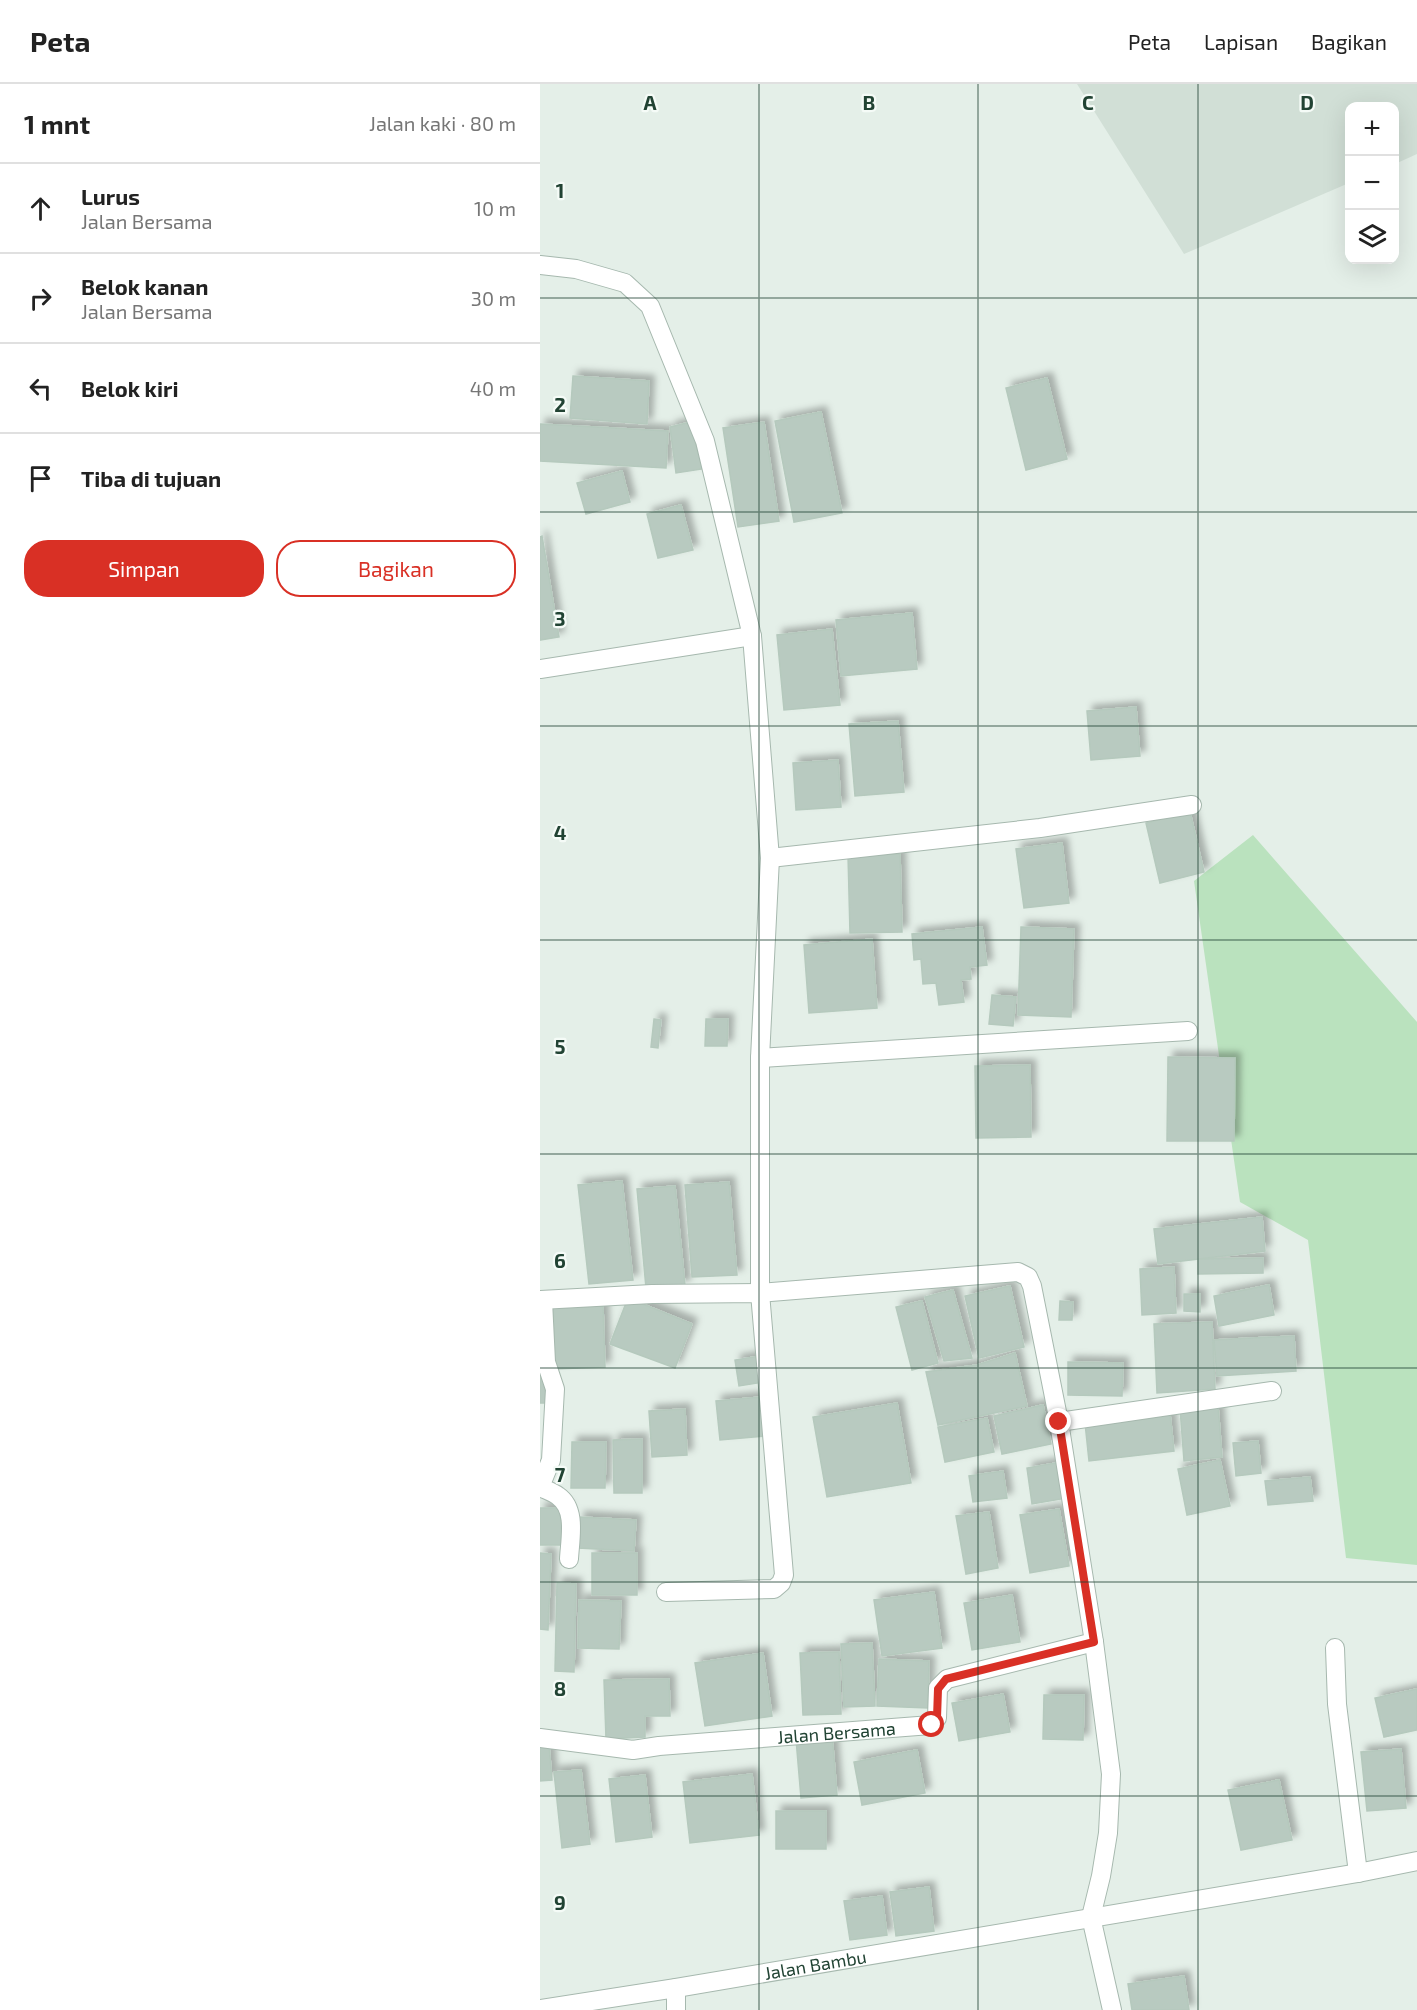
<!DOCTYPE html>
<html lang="id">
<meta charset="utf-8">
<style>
body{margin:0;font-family:"Exo 2",sans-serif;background:#f6f6f6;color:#222}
.controls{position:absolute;right:18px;top:18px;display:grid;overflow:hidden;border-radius:12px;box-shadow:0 6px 24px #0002}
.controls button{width:54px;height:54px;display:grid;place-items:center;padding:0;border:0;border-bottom:2px solid #e0e0e0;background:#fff;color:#222;font:30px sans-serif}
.stop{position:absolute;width:18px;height:18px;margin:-14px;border:4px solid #d93025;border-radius:50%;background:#fff}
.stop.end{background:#d93025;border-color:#fff;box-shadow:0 2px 6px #0008}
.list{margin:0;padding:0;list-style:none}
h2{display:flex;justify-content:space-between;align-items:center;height:78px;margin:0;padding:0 24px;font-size:26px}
h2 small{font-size:20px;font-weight:400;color:#767676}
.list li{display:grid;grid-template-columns:39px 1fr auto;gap:18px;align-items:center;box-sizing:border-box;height:90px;padding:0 24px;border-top:2px solid #e0e0e0}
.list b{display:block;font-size:22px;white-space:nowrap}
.list p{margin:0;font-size:20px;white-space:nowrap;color:#767676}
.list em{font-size:20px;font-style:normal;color:#767676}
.actions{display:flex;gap:12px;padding:18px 24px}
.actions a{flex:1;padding:14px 0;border:2px solid #d93025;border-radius:24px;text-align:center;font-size:21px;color:#d93025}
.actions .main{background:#d93025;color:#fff}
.icon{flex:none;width:33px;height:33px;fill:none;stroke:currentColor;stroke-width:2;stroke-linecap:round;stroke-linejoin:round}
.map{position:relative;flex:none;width:877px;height:1926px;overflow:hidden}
header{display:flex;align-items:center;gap:36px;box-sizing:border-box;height:84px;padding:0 30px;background:#fff;border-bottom:2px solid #e0e0e0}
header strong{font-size:28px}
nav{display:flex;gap:33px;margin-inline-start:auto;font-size:21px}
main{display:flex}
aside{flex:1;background:#fff}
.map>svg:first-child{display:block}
</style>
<header>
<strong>Peta</strong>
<nav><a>Peta</a><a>Lapisan</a><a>Bagikan</a></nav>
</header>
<main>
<aside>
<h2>1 mnt<small>Jalan kaki · 80 m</small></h2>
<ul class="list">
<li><svg class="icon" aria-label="ahead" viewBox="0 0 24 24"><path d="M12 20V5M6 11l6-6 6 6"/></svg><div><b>Lurus</b><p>Jalan Bersama</p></div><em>10 m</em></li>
<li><svg class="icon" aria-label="right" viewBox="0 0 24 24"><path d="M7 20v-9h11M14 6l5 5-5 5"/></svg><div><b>Belok kanan</b><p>Jalan Bersama</p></div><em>30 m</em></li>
<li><svg class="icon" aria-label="left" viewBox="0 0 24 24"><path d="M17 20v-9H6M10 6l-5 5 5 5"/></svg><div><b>Belok kiri</b></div><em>40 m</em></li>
<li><svg class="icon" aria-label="arrive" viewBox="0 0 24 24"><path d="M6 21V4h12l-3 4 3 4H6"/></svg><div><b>Tiba di tujuan</b></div></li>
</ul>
<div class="actions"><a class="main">Simpan</a><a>Bagikan</a></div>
</aside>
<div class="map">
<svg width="877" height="1926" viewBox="0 0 877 1926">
<defs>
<filter id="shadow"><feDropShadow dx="5.5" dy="-5.5" stdDeviation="3" flood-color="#0004"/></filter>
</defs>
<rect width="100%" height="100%" fill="#e4efe8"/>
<!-- built -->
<path fill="#d1dfd6" d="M537,0h340v70l-22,10 -1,-58h-44l-1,77 -165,71z"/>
<!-- green -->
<path fill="#bae2be" d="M713,751l164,187v543l-71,-7 -38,-318 -68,-38 -46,-321z"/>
<!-- building -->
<path fill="#b8cac0" stroke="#b5c9bd" stroke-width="1.5" filter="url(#shadow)" d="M33,292l76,5 -2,43 -77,-6z
M507,294l20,81 -41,11 -20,-82z
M281,328l21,101 -48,9 -19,-101z
M151,338l11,47 -26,4 -6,-46z
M224,338l15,99 -41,6 -15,-99z
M0,340l128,7 -2,37 -126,-7z
M82,387l8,31 -44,12 -9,-31z
M141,421l12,45 -35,8 -11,-44z
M2,452l17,101 -19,3v-103z
M372,529l5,56 -76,7 -5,-56z
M292,545l8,76 -56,5 -7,-75z
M596,623l4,49 -49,4 -4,-49z
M358,637l6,71 -49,4 -6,-72z
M298,676l3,47 -45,3 -3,-47z
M650,728l14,60 -44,11 -14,-60z
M522,759l7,60 -45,5 -8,-59z
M360,770l2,78 -52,1 -2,-78z
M442,843l5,38 -17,2 1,12 -10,1 3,22 -25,3 -3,-22 -13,1 -2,-25 -7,1 -2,-26z
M481,843l53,2 -3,88 -53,-2z
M332,855l5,69 -68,5 -5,-68z
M452,911l24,2 -3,29 -24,-2z
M114,935l7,1 -3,28 -7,-1z
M166,935h22l-1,27h-22z
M628,973l67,1 -1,83h-67z
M490,981l1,72 -55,1 -1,-72z
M82,1097l11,99 -44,4 -11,-99z
M189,1098l8,93 -45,2 -7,-92z
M135,1102l10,99 -39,3 -9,-99z
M722,1133l3,34 -107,13 -4,-35z
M723,1174v15l-65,1v-15z
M634,1183l2,46 -34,2 -2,-46z
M729,1201l5,30 -55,11 -5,-30z
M470,1202l14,61 -45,11 -14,-62z
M413,1206l19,68 -28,3 -19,-64z
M644,1210h16v18l-16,-1z
M88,1214l64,26 -17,44 -65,-24z
M382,1217l16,62 -26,7 -16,-63z
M520,1217l13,1 -1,18h-13z
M63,1222l2,61 -50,2 -2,-62z
M672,1238l3,67 -58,4 -3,-69z
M754,1252l2,35 -79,5 -3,-36z
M475,1269l12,53 -89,19 -12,-53 51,-7z
M220,1272l4,26 -25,4 -4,-26z
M528,1278l55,1 -1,33 -54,-1z
M0,1283h3l4,36h-7z
M221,1313l4,39 -45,4 -4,-39z
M357,1319l14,80 -84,14 -14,-80z
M503,1321l8,39 -49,10 -8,-38z
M678,1322l4,51 -38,4 -4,-53z
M145,1325l2,46 -35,2 -3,-46z
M630,1330l4,37 -85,10 -4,-38z
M447,1334l7,34 -49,10 -7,-35z
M102,1355v54h-28l-1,-53z
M718,1357l3,32 -25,3 -3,-33z
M32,1358h34l-1,46h-34z
M680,1376l10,46 -43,9 -9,-46z
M521,1378l6,36 -35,6 -5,-36z
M463,1387l4,27 -34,4 -4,-26z
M770,1393l3,24 -45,4 -3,-24z
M0,1424h26l-1,37h-25z
M519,1425l10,57 -39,7 -10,-58z
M449,1428l9,56 -32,6 -10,-58z
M39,1433l57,3 -2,31 -56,-3z
M0,1469l11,1 -3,76 -8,-1z
M52,1469h45v42h-45z
M17,1499l19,1 -2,88 -19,-1z
M394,1508l8,56 -60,8 -8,-56z
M472,1511l8,47 -48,8 -8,-47z
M39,1516l42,1 -2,48 -41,-1z
M332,1559l3,63 -31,1 -3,-63z
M299,1568l2,62 -38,1 -3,-62z
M223,1569l9,63 -67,10 -10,-63z
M339,1575l50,2 -1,47 -51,-2z
M129,1595l1,37h-25v21l-39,2 -2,-59z
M877,1605v41l-33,7 -9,-39z
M463,1610l7,38 -51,9 -7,-38z
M504,1611h40l-1,45 -40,-1z
M292,1651l5,60 -36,3 -5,-59z
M9,1662l3,34 -12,1v-34z
M861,1665l5,59 -39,3 -6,-59z
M377,1666l8,43 -63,12 -8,-43z
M41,1686l9,74 -28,4 -8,-76z
M212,1690l7,61 -69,8 -7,-61z
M105,1691l7,62 -36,5 -7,-63z
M739,1696l13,60 -51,10 -13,-60z
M236,1727h50v38h-50z
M389,1803l5,44 -38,5 -6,-44z
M342,1812l5,39 -37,5 -6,-39z
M644,1892l5,34h-57l-4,-26z"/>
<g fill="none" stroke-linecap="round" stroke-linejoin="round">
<!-- minor casing -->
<g stroke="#a6b8ae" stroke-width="20">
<g id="minor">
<path d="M0,181l36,4 49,14 25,23 55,135 47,195 18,222 270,-30 152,-23"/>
<path d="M0,585l212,-33"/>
<path d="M230,774l-10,200v235l258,-21 10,5 4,9 27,136 35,220 17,132 -3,59 -7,43 -10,41 21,93"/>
<path d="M220,974l428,-27"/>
<path d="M0,1216l112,-6 108,-1 24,282 -3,8 -7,6 -108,3"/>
<path d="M3,1217l3,61 9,27 -4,71 -11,27c6,3 13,5 18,9 19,13 12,43 11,63"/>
<path d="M519,1338l213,-31"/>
<path d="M795,1564l2,56 21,169"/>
<path id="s1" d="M0,1654l93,12 26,-4 272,-21 6,-7 1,-30 9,-9 147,-37"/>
<path id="s2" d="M0,1925l136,-21 682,-115 59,-12"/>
<path d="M136,1926v-22"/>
</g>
</g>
<!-- minor -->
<use href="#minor" stroke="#fff" stroke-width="18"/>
</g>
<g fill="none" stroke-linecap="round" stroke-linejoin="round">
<!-- route -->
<path stroke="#d93025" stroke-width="8" d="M392,1641l5,-7 1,-29 8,-10 148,-37 -35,-220"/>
</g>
<!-- grid -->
<path fill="none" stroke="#214333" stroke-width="1.5" stroke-opacity="0.55" d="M219,0v1926M438,0v1926M658,0v1926M0,214h877M0,428h877M0,642h877M0,856h877M0,1070h877M0,1284h877M0,1498h877M0,1712h877"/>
<g text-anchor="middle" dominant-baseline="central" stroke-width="4.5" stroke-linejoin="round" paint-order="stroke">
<!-- street labels -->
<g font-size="18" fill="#214333" stroke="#f5fbf7">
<text stroke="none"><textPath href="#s1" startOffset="298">Jalan Bersama</textPath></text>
<text stroke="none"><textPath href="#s2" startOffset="279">Jalan Bambu</textPath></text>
</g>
</g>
<g font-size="20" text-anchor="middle" font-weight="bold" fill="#214333" stroke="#f5fbf7" stroke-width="4.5" stroke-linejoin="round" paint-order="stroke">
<text x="110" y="26">A</text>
<text x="329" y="26">B</text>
<text x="548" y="26">C</text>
<text x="767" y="26">D</text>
<text x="20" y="114">1</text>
<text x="20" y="328">2</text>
<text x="20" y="542">3</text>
<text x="20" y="756">4</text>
<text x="20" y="970">5</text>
<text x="20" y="1184">6</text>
<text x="20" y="1398">7</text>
<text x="20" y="1612">8</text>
<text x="20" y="1826">9</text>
</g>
</svg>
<div class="controls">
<button>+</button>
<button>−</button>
<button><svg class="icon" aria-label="layers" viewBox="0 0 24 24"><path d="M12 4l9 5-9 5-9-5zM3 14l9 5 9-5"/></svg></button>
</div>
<div class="stop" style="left:392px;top:1641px"></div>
<div class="stop end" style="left:519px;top:1338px"></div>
</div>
</main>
